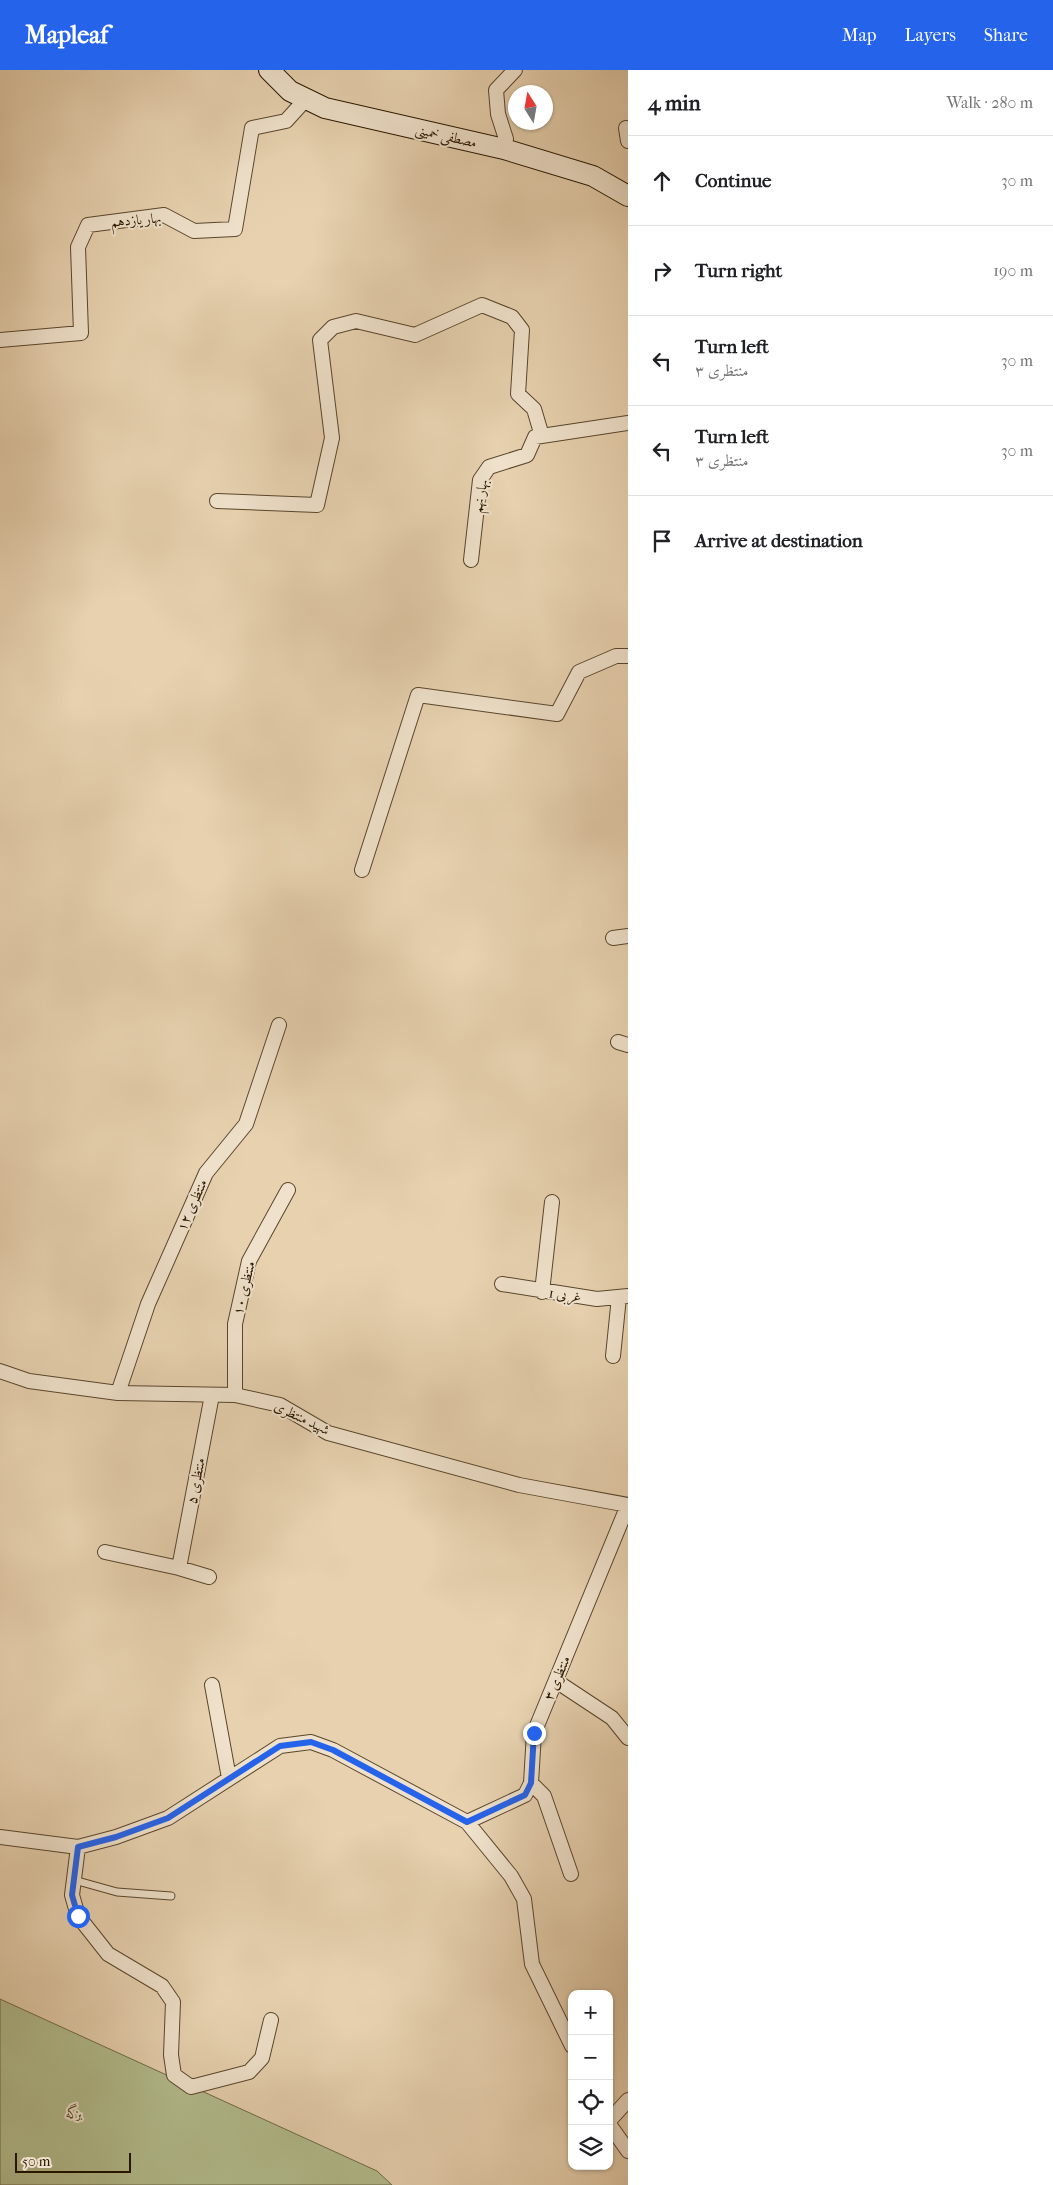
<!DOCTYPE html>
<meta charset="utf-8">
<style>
body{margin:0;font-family:"IM FELL French Canon",Amiri,serif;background:#f6f6f6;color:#202124}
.controls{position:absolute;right:15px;bottom:15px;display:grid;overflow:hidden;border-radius:10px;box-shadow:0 1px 4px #0004}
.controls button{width:45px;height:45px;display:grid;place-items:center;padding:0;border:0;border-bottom:1px solid #e0e0e0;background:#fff;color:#202124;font:25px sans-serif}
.compass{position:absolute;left:508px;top:15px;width:45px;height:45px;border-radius:50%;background:#fff;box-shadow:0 1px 4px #0004;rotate:349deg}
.scale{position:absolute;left:15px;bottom:12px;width:116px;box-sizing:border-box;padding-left:5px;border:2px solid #2a1701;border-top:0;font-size:14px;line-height:18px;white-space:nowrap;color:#2a1701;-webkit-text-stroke:4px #efe1cb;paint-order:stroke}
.stop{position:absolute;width:15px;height:15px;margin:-11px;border:4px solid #2563eb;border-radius:50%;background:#fff}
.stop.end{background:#2563eb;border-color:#fff;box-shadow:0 1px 5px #0008}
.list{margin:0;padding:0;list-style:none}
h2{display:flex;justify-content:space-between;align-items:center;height:65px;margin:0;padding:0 20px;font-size:21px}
h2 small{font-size:16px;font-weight:400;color:#757577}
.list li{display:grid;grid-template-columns:32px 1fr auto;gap:15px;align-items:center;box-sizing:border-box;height:90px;padding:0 20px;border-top:1px solid #e0e0e0}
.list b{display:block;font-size:19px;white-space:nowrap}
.list p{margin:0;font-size:16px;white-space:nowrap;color:#757577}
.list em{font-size:16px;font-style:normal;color:#757577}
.icon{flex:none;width:28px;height:28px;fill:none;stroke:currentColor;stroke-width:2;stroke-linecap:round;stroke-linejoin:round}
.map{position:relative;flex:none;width:628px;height:2115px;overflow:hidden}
header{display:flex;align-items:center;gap:30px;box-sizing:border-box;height:70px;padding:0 25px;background:#2563eb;color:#fff}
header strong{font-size:24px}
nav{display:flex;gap:28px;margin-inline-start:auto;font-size:18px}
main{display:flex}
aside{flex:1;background:#fff}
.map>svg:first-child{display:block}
</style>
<header>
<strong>Mapleaf</strong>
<nav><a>Map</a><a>Layers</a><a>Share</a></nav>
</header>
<main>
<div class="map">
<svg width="628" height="2115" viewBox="0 0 628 2115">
<rect width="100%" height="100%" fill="#e7d1af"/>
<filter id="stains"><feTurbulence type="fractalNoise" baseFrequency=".004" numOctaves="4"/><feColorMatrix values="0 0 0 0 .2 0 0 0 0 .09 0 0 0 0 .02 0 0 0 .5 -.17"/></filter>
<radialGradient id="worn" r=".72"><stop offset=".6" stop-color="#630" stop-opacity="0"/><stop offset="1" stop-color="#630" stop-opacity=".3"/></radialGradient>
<!-- green -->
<path fill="#b2bc8d" stroke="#6e6a47" d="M0,1929l377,172 15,14h-392z"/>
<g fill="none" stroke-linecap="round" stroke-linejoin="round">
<!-- lane casing -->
<g stroke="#59462c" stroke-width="9">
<path id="lane" d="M74,1810l43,12 54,4"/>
</g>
<!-- street casing -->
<g stroke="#59462c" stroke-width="16">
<path id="street" d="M626,58l2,13
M504,79l2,-10 -8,-25 -2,-24 19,-20
M0,270l81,-7 -3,-86 10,-22 76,-10 30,16 41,-2 17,-101 34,-7 20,-22
M217,431l100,4 15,-67 -12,-98 13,-13 23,-6 59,14 67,-30 30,12 10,13 -4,64 16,15 8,27
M471,490l9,-80 9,-13 38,-12 8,-18 93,-14
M362,800l56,-175 139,19 22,-42 37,-16h12
M613,868l15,-2
M618,972l10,3
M502,1214l95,15 31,-3
M542,1222l10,-90
M613,1286l6,-59
M0,1301l29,10 89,12 117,2 45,10 48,28 191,52 109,20
M118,1323l30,-89 58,-131 40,-49 33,-99
M235,1325v-71l14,-63 39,-71
M105,1482l74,16 30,9
M179,1498l33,-173
M556,1611l56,37 16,20
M212,1615l17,93
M531,1713l13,13 27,78
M467,1752l58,-27 6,-12 3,-50 94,-228
M0,1767l78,10 38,-10 52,-19 112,-72 31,-4 22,8 134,72 44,54 13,23 8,65 40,82
M78,1777l-6,48 6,21 30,38 54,32 11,16 -2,53 3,20 17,12 58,-15 13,-14 9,-38
M609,2051l19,-21
M609,2054l19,27"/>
</g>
<!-- secondary casing -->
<g stroke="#2a1701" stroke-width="22">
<path id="secondary" d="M269,0l21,21 35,17 179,41 89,27 35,20"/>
</g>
<!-- lane -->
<use href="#lane" stroke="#efe1cb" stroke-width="7"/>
<!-- street -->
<use href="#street" stroke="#efe1cb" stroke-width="14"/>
<!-- secondary -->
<use href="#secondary" stroke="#efe1cb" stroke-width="20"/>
</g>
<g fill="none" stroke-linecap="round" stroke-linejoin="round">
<!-- route -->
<path stroke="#2563eb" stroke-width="6" d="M78,1846l-6,-21 6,-48 38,-10 52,-19 112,-72 31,-4 22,8 134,72 58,-27 6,-12 3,-50"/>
</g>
<g text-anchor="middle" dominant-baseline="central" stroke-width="4" stroke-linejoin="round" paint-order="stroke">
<!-- street labels -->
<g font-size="14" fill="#2a1701" stroke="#efe1cb">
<text transform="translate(446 66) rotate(13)">مصطفی خمینی</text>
<text transform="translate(136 150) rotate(-5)">بهار یازدهم</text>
<text transform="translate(480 426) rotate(-79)">بهار نهم</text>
<text transform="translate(192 1135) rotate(-66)">منتظری ۱۲</text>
<text transform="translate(244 1218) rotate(-76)">منتظری ۱۰</text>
<text transform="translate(565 1225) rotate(8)">غربی 1</text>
<text transform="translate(302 1348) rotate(26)">شهید منتظری</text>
<text transform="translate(196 1411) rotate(-79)">منتظری ۵</text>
<text transform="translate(557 1608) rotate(-67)">منتظری ۳</text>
</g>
<!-- park labels -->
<g font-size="14" font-style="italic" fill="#53492b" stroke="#efe1cb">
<text x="74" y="2043">بزگه</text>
</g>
</g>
<rect width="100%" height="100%" filter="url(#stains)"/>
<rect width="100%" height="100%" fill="url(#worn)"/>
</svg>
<div class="controls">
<button>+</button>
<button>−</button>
<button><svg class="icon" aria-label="locate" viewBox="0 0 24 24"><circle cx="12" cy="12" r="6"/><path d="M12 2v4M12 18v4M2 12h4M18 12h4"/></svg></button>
<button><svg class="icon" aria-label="layers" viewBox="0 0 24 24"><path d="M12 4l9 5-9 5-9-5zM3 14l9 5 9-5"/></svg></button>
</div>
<svg class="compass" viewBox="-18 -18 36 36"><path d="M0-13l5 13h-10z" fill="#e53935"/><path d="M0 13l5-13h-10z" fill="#757577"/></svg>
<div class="scale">50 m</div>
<div class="stop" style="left:78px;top:1846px"></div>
<div class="stop end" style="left:534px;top:1663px"></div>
</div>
<aside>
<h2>4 min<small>Walk · 280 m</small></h2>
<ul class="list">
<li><svg class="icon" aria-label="ahead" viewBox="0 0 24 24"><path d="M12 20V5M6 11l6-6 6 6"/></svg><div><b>Continue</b></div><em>30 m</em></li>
<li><svg class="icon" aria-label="right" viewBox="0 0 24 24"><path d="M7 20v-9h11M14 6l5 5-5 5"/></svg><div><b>Turn right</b></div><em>190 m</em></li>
<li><svg class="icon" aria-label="left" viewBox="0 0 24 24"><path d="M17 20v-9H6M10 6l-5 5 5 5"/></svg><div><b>Turn left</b><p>منتظری ۳</p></div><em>30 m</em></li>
<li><svg class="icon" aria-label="left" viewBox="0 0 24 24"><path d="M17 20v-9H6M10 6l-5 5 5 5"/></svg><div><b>Turn left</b><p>منتظری ۳</p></div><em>30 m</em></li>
<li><svg class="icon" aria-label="arrive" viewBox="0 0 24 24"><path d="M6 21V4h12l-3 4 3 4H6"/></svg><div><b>Arrive at destination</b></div></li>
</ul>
</aside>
</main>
